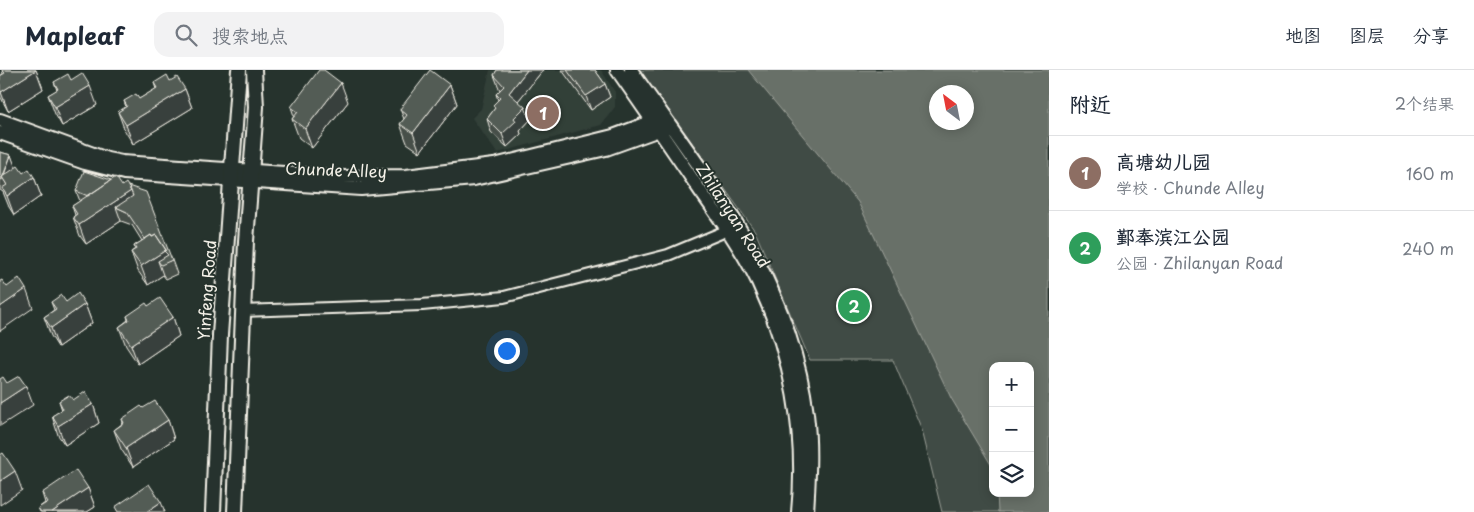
<!DOCTYPE html>
<html lang="zh">
<meta charset="utf-8">
<style>
body{margin:0;font-family:"Playpen Sans","LXGW WenKai TC",sans-serif;background:#f2f2f3;color:#1f2937}
.controls{position:absolute;right:15px;bottom:15px;display:grid;overflow:hidden;border-radius:10px;box-shadow:0 2px 12px #0003}
.controls button{width:45px;height:45px;display:grid;place-items:center;padding:0;border:0;border-bottom:1px solid #e0e1e3;background:#fff;color:#1f2937;font:25px sans-serif}
.compass{position:absolute;left:929px;top:15px;width:45px;height:45px;border-radius:50%;background:#fff;box-shadow:0 2px 12px #0003;rotate:328deg}
.you{position:absolute;left:506px;top:280px;width:18px;height:18px;margin:-12px;border:4px solid #fff;border-radius:50%;background:#1a73e8;box-shadow:0 0 0 8px #1a73e833}
.badge{display:grid;place-items:center;width:32px;height:32px;border-radius:50%;background:#0b8043;color:#fff;font-size:16px;font-weight:700}
.pin{position:absolute;translate:-50% -50%;border:2px solid #fff;box-shadow:0 1px 5px #0006}
.list{margin:0;padding:0;list-style:none}
h2{display:flex;justify-content:space-between;align-items:center;height:65px;margin:0;padding:0 20px;font-size:21px}
h2 small{font-size:16px;font-weight:400;color:#747a83}
.list li{display:grid;grid-template-columns:32px 1fr auto;gap:15px;align-items:center;box-sizing:border-box;height:75px;padding:0 20px;border-top:1px solid #e0e1e3}
.list b{display:block;font-size:19px;white-space:nowrap}
.list p{margin:0;font-size:16px;white-space:nowrap;color:#747a83}
.list em{font-size:16px;font-style:normal;color:#747a83}
.icon{flex:none;width:28px;height:28px;fill:none;stroke:currentColor;stroke-width:2;stroke-linecap:round;stroke-linejoin:round}
.map{position:relative;flex:none;width:1049px;height:442px;overflow:hidden}
header{display:flex;align-items:center;gap:30px;box-sizing:border-box;height:70px;padding:0 25px;background:#fff;border-bottom:1px solid #e0e1e3}
header strong{font-size:24px}
nav{display:flex;gap:28px;margin-inline-start:auto;font-size:18px}
.search{width:350px;height:45px;background:#f2f2f3;display:flex;align-items:center;gap:12px;box-sizing:border-box;padding:0 18px;border-radius:15px;color:#747a83;font-size:19px}
main{display:flex}
aside{flex:1;background:#fff}
.map>svg:first-child{display:block}
</style>
<header>
<strong>Mapleaf</strong>
<div class="search"><svg class="icon" aria-label="search" viewBox="0 0 24 24"><circle cx="10" cy="10" r="6"/><path d="M15 15l6 6"/></svg>搜索地点</div>
<nav><a>地图</a><a>图层</a><a>分享</a></nav>
</header>
<main>
<div class="map">
<svg width="1049" height="442" viewBox="0 0 1049 442">
<rect width="100%" height="100%" fill="#26332d"/>
<filter id="ink" filterUnits="userSpaceOnUse"><feTurbulence type="fractalNoise" baseFrequency=".02" numOctaves="2"/><feDisplacementMap in="SourceGraphic" scale="10" xChannelSelector="R" yChannelSelector="G"/><feConvolveMatrix kernelMatrix="1 2 1 2 8 2 1 2 1" color-interpolation-filters="sRGB"/></filter>
<g filter="url(#ink)">
<!-- built -->
<path fill="#333f39" d="M490,0h111l14,22v15l-14,18 -104,28 -25,-35 9,-9z"/>
<!-- green -->
<path fill="#414b45" stroke="#9a9e96" d="M640,0h111l77,90 67,92 98,208v33h7l3,19h-61l-20,-82 -29,-70h-83l-55,-129z"/>
<!-- water -->
<path fill="#676f68" stroke="#9fa39b" fill-rule="evenodd" d="M748,0h301v442h-51l-1,-19h33v-127h-37v102l-42,-70 -93,-196zM936,22h30v30h-30z"/>
<g fill="none" stroke-linecap="round" stroke-linejoin="round">
<!-- minor casing -->
<g stroke="#f4f1e8" stroke-width="14">
<path id="minor" d="M243,241l179,-6 82,-8 164,-42 65,-27"/>
</g>
<!-- tertiary casing -->
<g stroke="#f4f1e8" stroke-width="16">
<path id="tertiary" d="M617,0c28,40 55,79 82,119 21,30 43,60 59,93 33,71 48,152 40,230
M631,0c76,109 159,206 176,344 4,32 2,65 0,98
M0,50l107,39 15,3 221,15 63,-1 88,-11 38,-9 81,-20 51,-19
M0,63l85,30 39,10 237,16 113,-10 132,-30 64,-23"/>
</g>
<!-- secondary casing -->
<g stroke="#f4f1e8" stroke-width="18">
<path id="secondary" d="M213,442l7,-177 19,-265
M235,442l11,-271 10,-134 -2,-37"/>
</g>
<!-- minor -->
<use href="#minor" stroke="#26332d" stroke-width="10"/>
<!-- tertiary -->
<use href="#tertiary" stroke="#26332d" stroke-width="12"/>
<!-- secondary -->
<use href="#secondary" stroke="#26332d" stroke-width="14"/>
</g>
<!-- wall -->
<path fill="#474f49" stroke="#f4f1e8" d="M2,0h34l7,19 -35,22 -8,-15v-20l3,-2z
M497,0h46l-25,31 12,19 -10,11 1,3 -14,13 -16,-15 -4,-13 8,-11 3,-8 -2,-6 4,-4 -1,-2 -5,-13z
M562,0h33l10,14 5,13 -19,13z
M71,10l26,25 -35,21 -7,-12 -7,-19 9,-5 -3,-8z
M170,11l15,8 7,19 -59,36 -8,-13 -7,-19 8,-5 -2,-6 15,-2 17,-10 -2,-6z
M450,15l7,19 -37,48 -13,-9 -7,-19 4,-5 -4,-10z
M348,32l-36,46 -13,-10 -7,-19 2,-3 -3,-9z
M0,82l11,3 4,13 8,5 11,4 7,19 -27,19 -5,-8 -6,-15 -3,-2z
M111,110l61,80 5,14 -11,5 -3,-4 -15,10 -10,-14 -7,-19 4,-3 -1,-3 8,-5 -10,-16 -11,-4 -35,23 -6,-8 -7,-19 2,-2 -3,-9 8,-5 -4,-10z
M51,232h15l19,2 7,19 -34,24 -7,-11 -7,-19 10,-7z
M148,236l25,11 6,19 -41,28 -12,-18 -7,-19 9,-7 -1,-4z
M73,330l20,4 6,19 -34,22 -7,-10 -6,-19 10,-6 -3,-9z
M143,338l25,12 6,19 -41,28 -12,-18 -7,-19 9,-7 -1,-4z
M88,418l7,19 -8,5h-47l-2,-4 7,-5 -3,-10z"/>
<!-- shaded-wall -->
<path fill="#39403c" stroke="#f4f1e8" d="M36,0l7,19 -35,22 -7,-19z
M527,0h16l-29,36 -5,-13z
M341,13l7,19 -36,46 -7,-19z
M605,14l5,13 -19,13 -5,-14z
M450,15l7,19 -37,48 -7,-19z
M90,16l7,19 -35,21 -7,-19z
M185,19l7,19 -59,36 -7,-19z
M525,37l5,13 -10,11 1,3 -14,13 -5,-13 12,-16z
M11,85l5,14 -9,16 -4,-7z
M34,107l7,19 -27,19 -7,-19z
M131,121l7,19 -11,2 -11,-5 5,14 -35,23 -7,-19z
M166,180l4,11h-12l5,14 -15,10 -7,-19z
M26,219l7,19 -33,23v-24z
M85,234l7,19 -34,24 -7,-19z
M173,247l6,19 -41,28 -7,-19z
M26,316l7,19 -33,21v-23z
M93,334l6,19 -34,22 -7,-19z
M168,350l6,19 -41,28 -7,-19z
M15,401l7,19 -22,15v-24z
M88,418l7,19 -8,5h-35z
M161,432l4,10h-19z"/>
<!-- building -->
<path fill="#525c55" stroke="#f4f1e8" d="M2,0h34l-35,22 -1,-2v-14l5,-3z
M319,0h5l17,13 -36,46 -13,-10 6,-7 -7,-5z
M430,0l20,15 -37,48 -13,-9 7,-9 -7,-6z
M497,0h30l-18,23 16,14 -11,11 2,3 -14,13 -15,-15 8,-11 -2,-3 7,-7 -4,-4 8,-8 -10,-11z
M567,0h28l10,14 -19,12z
M82,3l8,13 -35,21 -7,-12 10,-6 -4,-7 14,-8 3,6z
M167,5l3,6 7,-4 8,12 -59,36 -8,-13 9,-6 -3,-5 12,-7 3,5 18,-11 -3,-5z
M0,82l11,3 -8,21 -1,1v3l-2,-1z
M18,96l5,7 6,-4 5,8 -27,19 -5,-8 5,-3 -5,-8z
M84,101l27,9 -23,16 -12,-5z
M116,107l6,9 4,-3 5,8 -52,34 -6,-8 4,-3 -5,-8z
M128,116l18,6 26,68 -11,5 -3,-4 10,-6 -4,-4 2,-1 -10,-15 -4,2 -1,-2 -6,4 -18,-27 -11,-5 17,-11 -2,-5z
M151,165l1,2 4,-2 10,15 -25,16 -10,-14 5,-3 -2,-3z
M19,208l7,11 -26,18v-26l2,-1 5,7z
M78,223l7,11 -34,24 -7,-11 12,-8 -5,-7 10,-7 5,7z
M160,228l13,19 -42,28 -12,-18 10,-7 -2,-4 19,-13 2,3z
M19,306l7,10 -26,17v-24l3,-2 4,6z
M85,322l8,12 -35,22 -6,-10 11,-7 -4,-8 10,-6 4,5z
M155,331l13,19 -42,28 -12,-18 10,-7 -2,-4 19,-13 2,2z
M3,383l12,18 -15,10v-26z
M76,400l12,18 -36,24h-11l-3,-4 10,-6 -6,-9z
M149,414l12,18 -15,10h-28l-3,-5z"/>
</g>
<g text-anchor="middle" dominant-baseline="central" stroke-width="4" stroke-linejoin="round" paint-order="stroke">
<!-- street labels -->
<g font-size="16" fill="#f4f1e8" stroke="#26332d">
<text transform="translate(336 99) rotate(2)">Chunde Alley</text>
<text transform="translate(734 145) rotate(57)">Zhilanyan Road</text>
<text transform="translate(206 220) rotate(-86)">Yinfeng Road</text>
</g>
</g>
</svg>
<div class="controls">
<button>+</button>
<button>−</button>
<button><svg class="icon" aria-label="layers" viewBox="0 0 24 24"><path d="M12 4l9 5-9 5-9-5zM3 14l9 5 9-5"/></svg></button>
</div>
<svg class="compass" viewBox="-18 -18 36 36"><path d="M0-13l5 13h-10z" fill="#e53935"/><path d="M0 13l5-13h-10z" fill="#747a83"/></svg>
<div class="you"></div>
<div class="pin badge" style="left:543px;top:43px;background:#8d6e63">1</div>
<div class="pin badge" style="left:854px;top:236px;background:#2e9e5b">2</div>
</div>
<aside>
<h2>附近<small>2个结果</small></h2>
<ul class="list">
<li><span class="badge" style="background:#8d6e63">1</span><div><b>高塘幼儿园</b><p>学校 · Chunde Alley</p></div><em>160 m</em></li>
<li><span class="badge" style="background:#2e9e5b">2</span><div><b>鄞奉滨江公园</b><p>公园 · Zhilanyan Road</p></div><em>240 m</em></li>
</ul>
</aside>
</main>
